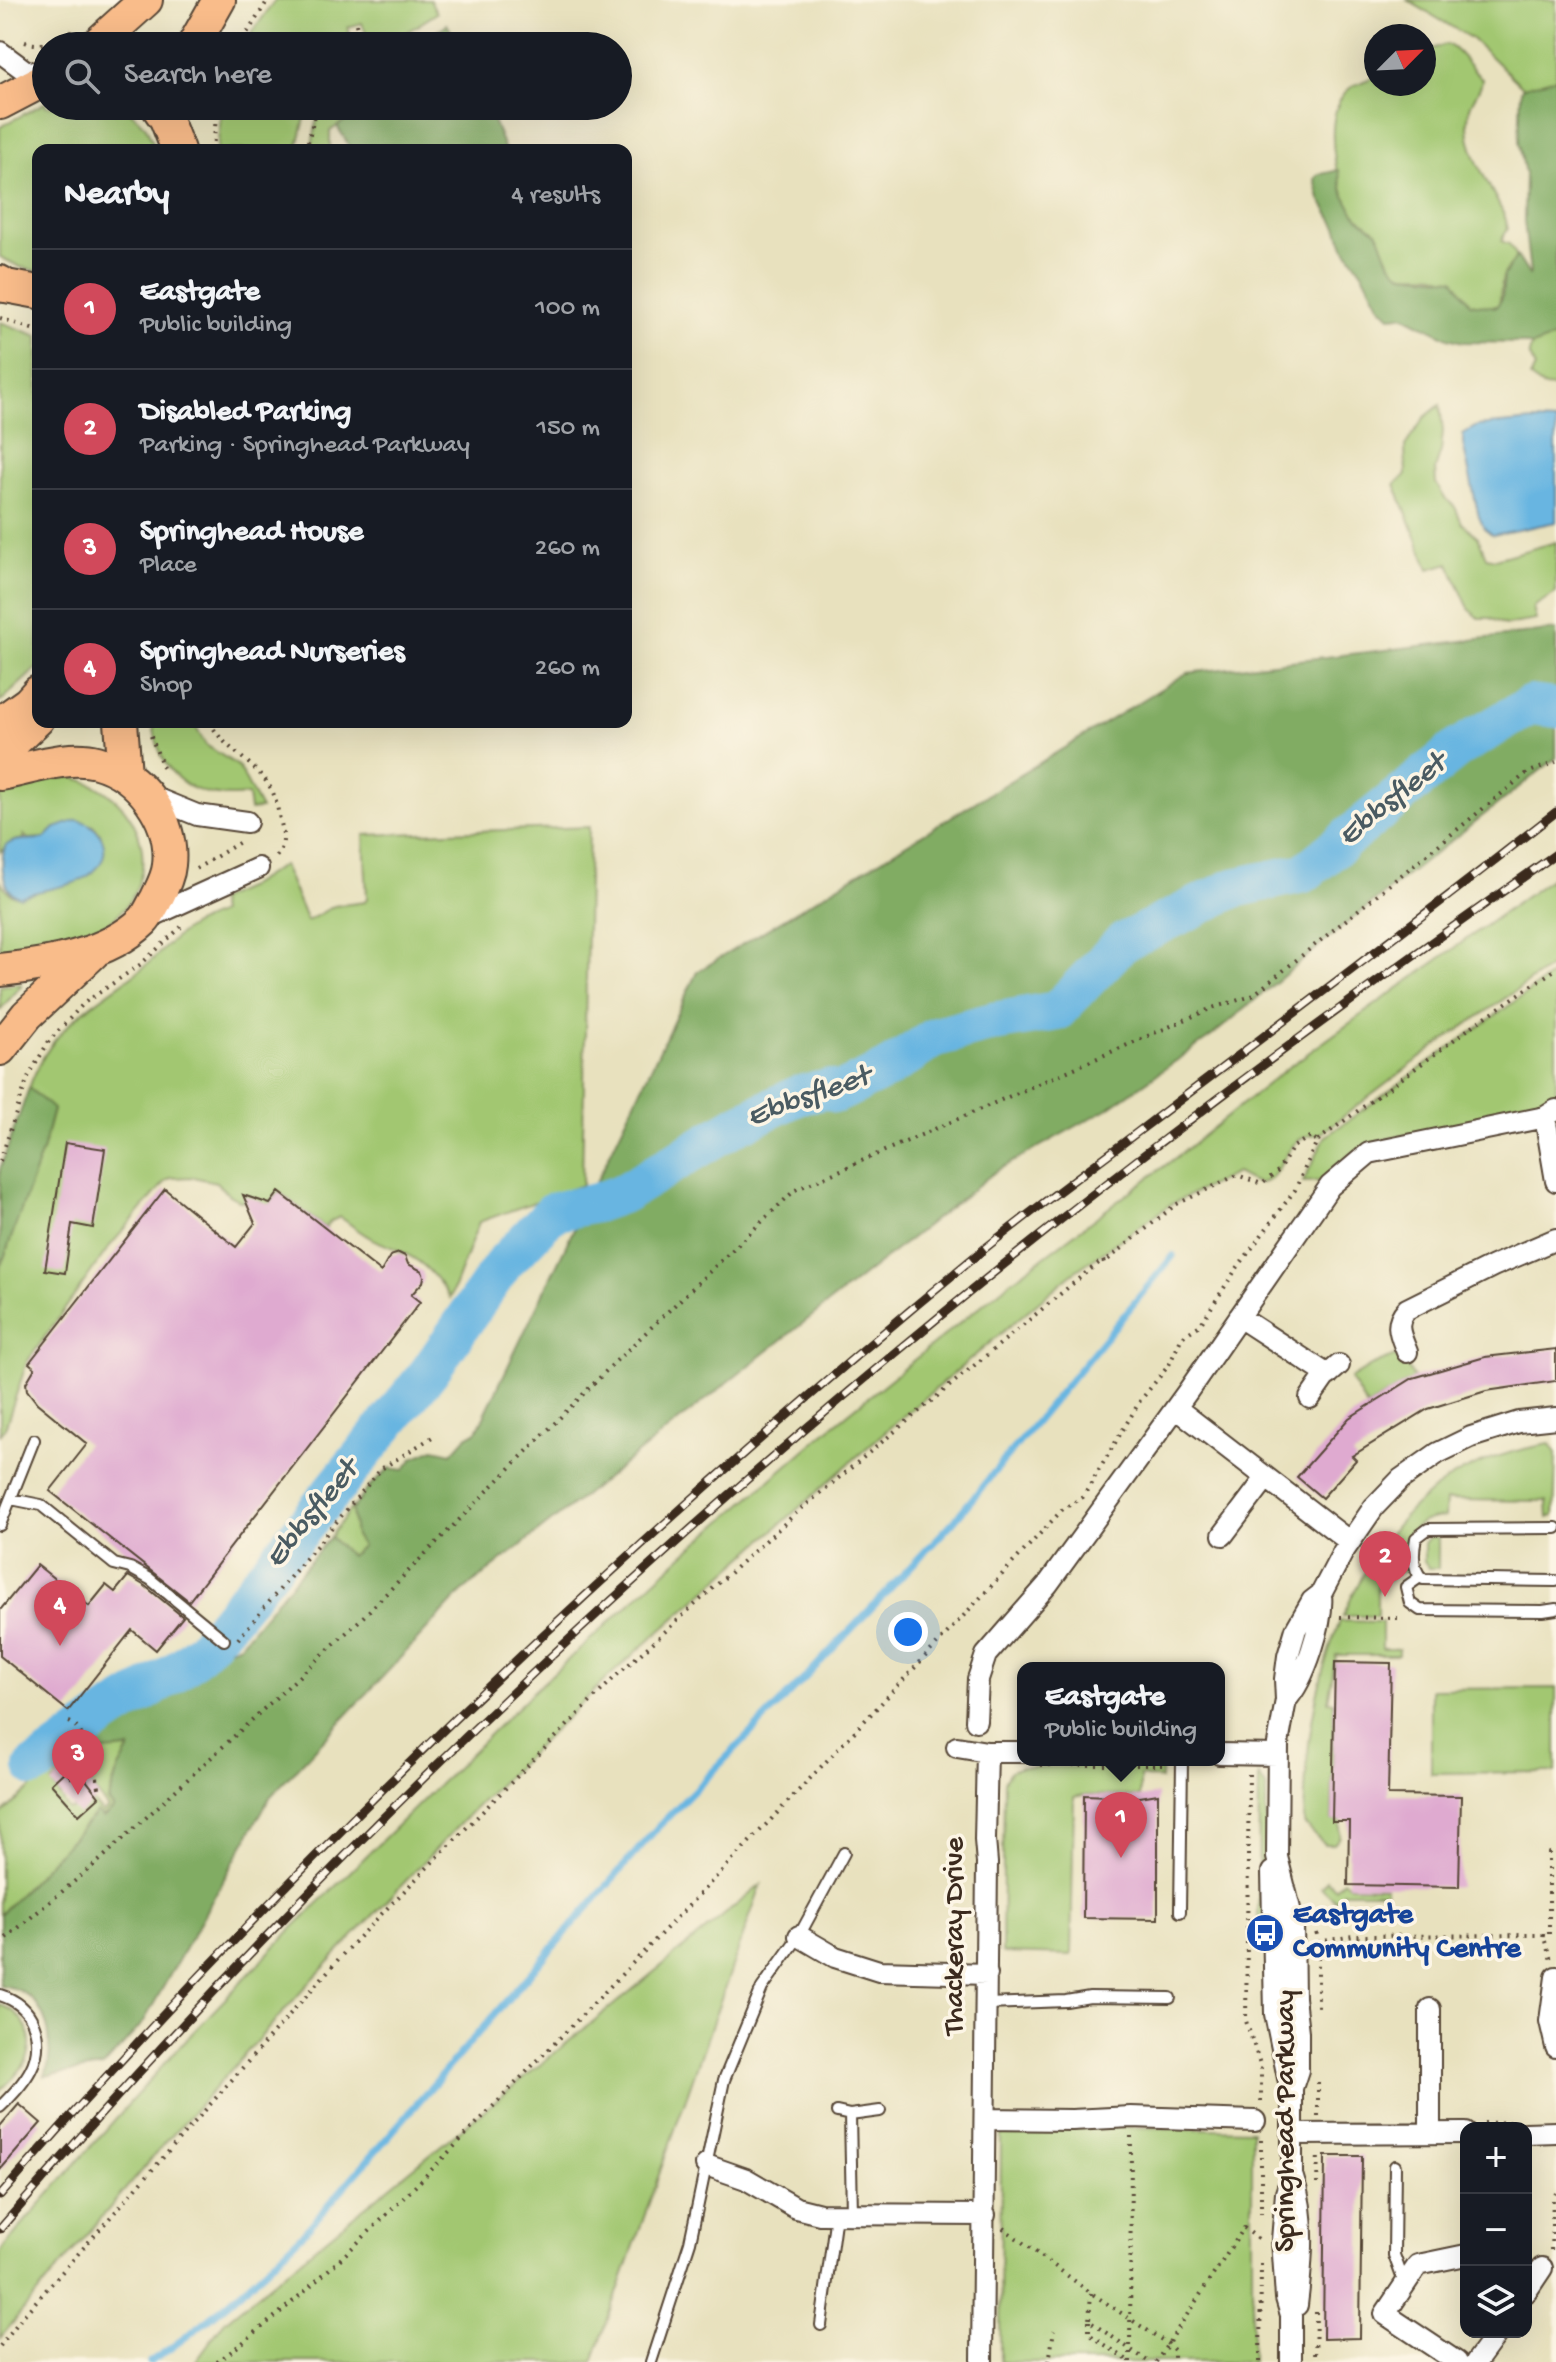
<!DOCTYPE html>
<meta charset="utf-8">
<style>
body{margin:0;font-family:"Gochi Hand",sans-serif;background:#242831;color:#f1f3f6}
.controls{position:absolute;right:24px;bottom:24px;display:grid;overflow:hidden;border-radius:16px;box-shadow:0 8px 32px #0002}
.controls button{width:72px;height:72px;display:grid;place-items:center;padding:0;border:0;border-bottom:2px solid #363941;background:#171b24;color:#f1f3f6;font:40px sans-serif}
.compass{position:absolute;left:1364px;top:24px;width:72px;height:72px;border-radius:50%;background:#171b24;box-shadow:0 8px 32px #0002;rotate:66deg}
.you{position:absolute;left:908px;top:1632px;width:28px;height:28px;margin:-20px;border:6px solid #fff;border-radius:50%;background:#1a73e8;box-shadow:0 0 0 12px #1a73e833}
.badge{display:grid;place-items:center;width:52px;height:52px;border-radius:50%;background:#d1495b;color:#fff;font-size:26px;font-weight:700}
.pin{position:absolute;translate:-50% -66px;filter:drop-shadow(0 2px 4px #0008)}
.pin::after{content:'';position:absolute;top:42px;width:28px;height:24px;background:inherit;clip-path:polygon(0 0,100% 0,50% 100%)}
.popup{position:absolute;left:1017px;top:1662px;width:208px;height:104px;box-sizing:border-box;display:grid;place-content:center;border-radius:16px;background:#171b24;filter:drop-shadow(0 2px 6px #0005);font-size:26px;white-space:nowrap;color:#9ea1a6}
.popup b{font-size:30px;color:#f1f3f6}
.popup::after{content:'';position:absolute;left:50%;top:100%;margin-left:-16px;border:16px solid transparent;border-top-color:#171b24}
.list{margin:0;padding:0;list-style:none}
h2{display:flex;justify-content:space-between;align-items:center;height:104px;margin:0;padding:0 32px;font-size:34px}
h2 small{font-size:26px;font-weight:400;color:#9ea1a6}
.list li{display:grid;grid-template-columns:52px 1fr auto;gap:24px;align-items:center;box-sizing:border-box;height:120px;padding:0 32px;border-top:2px solid #363941}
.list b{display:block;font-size:30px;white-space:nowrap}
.list p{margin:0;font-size:26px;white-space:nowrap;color:#9ea1a6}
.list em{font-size:26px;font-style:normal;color:#9ea1a6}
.icon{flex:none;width:44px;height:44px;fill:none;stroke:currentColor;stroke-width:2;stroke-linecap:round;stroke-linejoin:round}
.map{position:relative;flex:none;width:1556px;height:2362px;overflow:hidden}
.search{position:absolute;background:#171b24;box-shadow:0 8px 32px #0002;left:32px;top:32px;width:600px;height:88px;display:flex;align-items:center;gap:20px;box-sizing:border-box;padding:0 28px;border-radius:44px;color:#9ea1a6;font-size:30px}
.panel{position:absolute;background:#171b24;box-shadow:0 8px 32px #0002;left:32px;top:144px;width:600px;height:584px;border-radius:16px}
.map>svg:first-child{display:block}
</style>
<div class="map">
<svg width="1556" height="2362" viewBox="0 0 1556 2362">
<rect width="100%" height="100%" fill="#fcf5e5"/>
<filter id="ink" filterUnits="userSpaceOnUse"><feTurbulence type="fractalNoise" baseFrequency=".0125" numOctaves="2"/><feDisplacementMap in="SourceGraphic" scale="16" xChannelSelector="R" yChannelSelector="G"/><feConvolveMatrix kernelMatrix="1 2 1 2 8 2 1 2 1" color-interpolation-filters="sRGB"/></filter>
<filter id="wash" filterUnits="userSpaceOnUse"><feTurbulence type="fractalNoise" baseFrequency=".006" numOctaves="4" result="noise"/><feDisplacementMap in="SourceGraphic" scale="32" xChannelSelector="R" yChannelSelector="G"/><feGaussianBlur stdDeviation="1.8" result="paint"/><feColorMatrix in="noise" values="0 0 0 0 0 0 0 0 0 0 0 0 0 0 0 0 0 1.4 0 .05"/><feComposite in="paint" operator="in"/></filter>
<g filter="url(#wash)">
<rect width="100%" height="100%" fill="#e8e1be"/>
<!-- green -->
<path fill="#a2c771" stroke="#6e7848" stroke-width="2" fill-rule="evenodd" d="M275,0h155l7,13 -33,21 1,12h-34l-9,-23 -14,4 5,19h-110z
M1407,0h149v78l-32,10 -52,-49z
M1446,44c12,4 24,24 36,35 0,13 -14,21 -14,40 -2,36 25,69 38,101l2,8 -7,13 8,3 8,12c-4,7 -11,12 -14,21 -7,29 6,34 -33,27 -7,-11 -22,-26 -34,-29 -14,-3 -34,4 -44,-8 -6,-7 -10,-27 -15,-36 -5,-3 -11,-5 -16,-9 -24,-23 -40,-101 -17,-128 7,-9 21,-13 32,-18v8h48v-32z
M46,102v4h79l21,21 10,23h-118v121l-18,-4 -20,-10v-130z
M222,106h86l-11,44h-80z
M320,106h47l-37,25v19h-19z
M0,322l38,14v331l-38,35z
M1556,337v51l-13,-1 -13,-9 5,-10 -6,-14 2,-7 14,-8z
M1440,405l3,26 -2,20 -6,18 1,14 8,14 11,10 7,16 16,14 8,20 9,2 61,-17v51l-23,14 3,13 -31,5 -15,-7h-11l-10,-9 -20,-46 -20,6 -34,-85 11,-9 -1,-29 19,-28z
M153,722h40l13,23 32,21 23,43 -11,1 -2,-15c-54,6 -89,-17 -95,-73z
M71,777c72,16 99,100 37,146 -23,16 -80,23 -108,30v-72c5,6 9,15 18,15 8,1 17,-5 24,-7 22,-5 64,-12 62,-42 -1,-10 -5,-16 -11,-22l-38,3 -10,10 -17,1 -4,-4v4l-10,2 -14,11v-61l52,-12z
M589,827l-7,358 -103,37 -29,76c-23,-36 -35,-41 -73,-57 -13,-5 -25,-16 -37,-24l-9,4 -6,7 -46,-36 -15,19v-7l-3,-3h-21l-11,-6 -13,-13 -23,-5 -22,1 -5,3 -57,66 -82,115 -22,66 -5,7v-166l42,-118 11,-41 -24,-22c22,-62 62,-82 111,-118 17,-13 30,-30 47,-41 10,-7 22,-11 33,-16l-2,-13 30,-13 35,-22 24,56 27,-15 31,-4 2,-4 -3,-63z
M1556,875v88l-120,83 -117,89c-36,-3 -35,46 -59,48 -6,1 -18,-7 -24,-10l-65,31 -101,71 -182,154 -281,249 -136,134 -161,170 -160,178 -150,178v-86l27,-33 152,-172 115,-120 242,-238 147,-134 147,-127 179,-145 178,-134 99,-80z
M1556,972v127l-14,8 -22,5 -143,29 -28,14 -26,26 -20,1 22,-45z
M21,984v2l-21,24v-24z
M1395,1356l9,5 10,17 -47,29 -17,-28 21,-13z
M1550,1444l6,9 -2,63 -6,2 -1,-17 -101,-1 -1,17c-38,2 -39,22 -40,55l-14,1 -1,7h-13v36h-34c43,-99 98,-155 207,-172z
M352,1507l3,29 7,10 -12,10 -20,-19z
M1429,1537h9v31h-9l-5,-7v-18z
M1340,1621l42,1v27h17v6h-63l-8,46 6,1 -2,118 8,1v16l-6,7h-10l-20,-20c1,-71 9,-138 36,-203z
M1556,1688v84l-125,1v-84z
M111,1748h19l-14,27 -8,25 7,8 -12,10 -6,-6 -97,103v-99l31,-28 2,-8 -8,-14 3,-2 12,18 50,-30 8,1zM65,1772l6,6 8,-6 29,36 -5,5 -10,-11 -25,8 -16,-27z
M1021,1767h140v12l-21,-3v21l-56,-2 -10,2 -3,158 -69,-2 2,-172 6,-10z
M1259,1776l7,11v134l3,8h-11z
M1327,1880l8,8 8,-8 7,6 36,1v5h-42l-8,9 -15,-14z
M761,1885l-168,477h-398l30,-41z
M0,2005c24,7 37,33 26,56 -6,12 -17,21 -26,30z
M1120,2127l132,3v232h-252l1,-234z"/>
<!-- forest -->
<path fill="#81ac63" stroke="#5e6b40" stroke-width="2" d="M447,24l13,22h-42z
M1556,78v259l-24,9 -11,-3 -58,-1 -15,-4 -45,-23 -13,1 -10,-10 -16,-31 -20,-29 -7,-19 -17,-28 -5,-20 2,-4 22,-5c1,26 15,49 38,61 8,15 9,35 26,43l51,5 16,24 26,4 6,-8 2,-24 13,-19 12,19 1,-2 -6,-52 1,-47 -6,-31 2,-53 2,-3z
M367,106h120l18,44h-153l-15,-24z
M1556,630v128l-209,165 -134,112 -106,74 -111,62 -534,421 -192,205 -127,226 -40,44 -58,9c13,-39 0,-85 -45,-91v-70l97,-103 6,6 11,-10 -6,-7 11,-33 11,-19 -40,3 -9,-28 3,2 82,-66 31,-31c16,12 23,25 43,15l90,-107 20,19 12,-10 -7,-10 -3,-26 17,-23 21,-19 14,2 9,-12 21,-9 18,4 14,-16 11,-6 220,-459 490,-299z
M29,1088l24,21 -11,42 -42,118v-100z
M76,1729l11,24 -47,29 -16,-24 10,-7 -1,-5z"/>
<!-- water -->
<path fill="#67b5e1" stroke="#517080" stroke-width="2" d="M1534,421l22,1v100l-63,13 -9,-7 -5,-11 -16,-73v-10l14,-8z
M77,820c22,3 37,29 20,48 -18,21 -53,19 -77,29 -20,-6 -20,-42 -14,-52 12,-8 26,-4 39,-7l10,-10z"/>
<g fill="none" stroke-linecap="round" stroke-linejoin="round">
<!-- stream -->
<path stroke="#67b5e1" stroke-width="7" d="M150,2362c56,-36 106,-83 154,-129l353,-405 147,-149 149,-157 220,-266"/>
<!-- river -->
<path stroke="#67b5e1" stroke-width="40" d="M221,1629l208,-257 75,-109 49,-51 43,-9 28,-10 111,-67 64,-31 29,-6 9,4 49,-23 50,-33 57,-15 64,-11 65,-68 112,-55 70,-15 154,-125 73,-43 25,3
M34,1767c27,-16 50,-37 76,-54 34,-22 74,-41 100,-72"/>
</g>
<g id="blocks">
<!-- building -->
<path fill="#dfaad0" d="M65,1143l40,6 -12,79 -21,-4 -7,49 -20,-3z
M165,1189l71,58 19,-24 -12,-28 27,9 9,-12 102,80 9,-16 9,-3 6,3 3,8 14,7 2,6 -1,5 -12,13 9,7 -231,299 -139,-110 37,-47 -50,-41 -10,-13 -1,-7 9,-15 -6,-5z
M1556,1349v32l-70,10 -58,18 -76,47 4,4 -34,38 -25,-21 52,-59 64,-40 72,-21z
M37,1565l52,41 17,-21 9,7 13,-16 17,10 38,31 -27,33 -24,-20 -64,81 -68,-55v-46z
M1335,1662l56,1 -3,132 73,1 -2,91 -111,-2 1,-64h-17z
M65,1771l6,7 8,-7 20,26 -20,18 -28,-31z
M1158,1794v125l-75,-1 1,-123 56,2z
M19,2104l22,19 -41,47v-44z
M1325,2156h37l-2,182 -37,1z"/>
</g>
</g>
<g filter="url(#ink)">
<use href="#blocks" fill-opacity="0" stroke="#554536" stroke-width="2"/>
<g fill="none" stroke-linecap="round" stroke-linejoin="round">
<!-- service casing -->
<g stroke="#554536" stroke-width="14">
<path id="service" d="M11,1499l30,6 73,59 16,4 20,11 74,61
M0,1525l34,-85
M1556,1528l-128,1 -12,9c-3,14 -4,32 7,41l133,2
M1420,1577l-14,10 4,16 10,7 123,1 13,-2
M1180,1912l2,-152
M0,1995c16,5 27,13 33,28 14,35 -9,61 -33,84
M987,2004l79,-3 24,-4 80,1
M837,2112l13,3 30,-4
M850,2115l2,98
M1395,2166l-1,89 11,30
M821,2325l15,-111
M651,2362l39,-120 34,-162 38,-92 37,-52 45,-83"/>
</g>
<!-- minor casing -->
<g stroke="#554536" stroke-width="24">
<path id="minor" d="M0,52l23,17 23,10
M148,795l49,20 50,7
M146,919l112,-51
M1545,1117l11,64
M1239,1317l89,58
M1407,1352c-6,-16 -14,-28 0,-43l86,-43 63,-27
M1310,1398l14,-20 15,-13
M1176,1408l174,134
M1223,1535l43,-57
M1286,1700c19,-20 38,-79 35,-106
M976,1721l2,-42 8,-24 62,-71 140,-193 142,-205 39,-33 176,-36 11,-7
M957,1747l30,5
M1219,1754l59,1
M1272,1872l3,142 13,64
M799,1936l36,21 44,14 108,3
M1556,1977l-6,44 6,26
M986,2119l86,1 59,-3 124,4
M1430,2133v-124
M1526,2133l30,-1
M1292,2134l174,-1
M706,2165l40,14 50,29 24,6 165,1
M1293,2178c14,39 9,86 4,127
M1526,2292l16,-24
M982,2362l5,-499 -2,-23 2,-88h36
M1291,2362v-47l-5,-17 -4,-58 4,-47 6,-18v-87l6,-18v-38l-4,-34 -1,-77 -16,-64 1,-113 8,-44 -1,-21 3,-23 8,-27 16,-28 9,-7 22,-42 31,-45 27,-28 37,-26 33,-16 48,-15 37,-4
M1457,2362l-72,-48 33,-49 48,-10
M1476,2362l22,-30"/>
</g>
<!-- primary casing -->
<g stroke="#554536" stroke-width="36">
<path id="primary" d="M95,46l51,-46
M193,46l26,-46
M0,103l46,-24
M157,106l9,13 12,31
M0,282l6,4 32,6
M121,722l4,52
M0,755l38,-36
M0,774c29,-5 68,-20 97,-12 43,12 77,58 72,103 -1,13 -8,24 -13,35 -4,6 -7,15 -13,21 -35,34 -96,44 -143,49
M0,1049l27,-34 66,-62"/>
</g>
<!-- trunk casing -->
<g stroke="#554536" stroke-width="36">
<path id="trunk" d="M0,285l6,1
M0,723l28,-20 10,-11"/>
</g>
<!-- path -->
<path stroke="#554536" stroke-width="4" stroke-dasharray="2 6" stroke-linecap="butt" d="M356,24l5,22
M25,42c18,6 32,-1 47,-12
M239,46l29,-46
M213,150l4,-44
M306,150l11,-44
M0,318l38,13
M210,722c13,27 44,39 60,65 7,11 7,23 11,36 3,13 4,25 -6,35
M151,736l14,37
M196,869l44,-27
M0,1161l28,-84 21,-36 35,-38 57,-39 40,-37
M1340,1617l61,1
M238,1639l143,-170 53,-33
M69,1722c17,6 28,53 31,71
M1040,1765h127
M1249,1774l-3,247 15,46v36
M1315,1925l3,17v66
M1543,1935l6,1v-83h7
M1318,1942l35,-6 190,-1 8,25
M0,1943l99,-82 260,-240 256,-259 180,-172 417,-182 40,-12 275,-223 29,-11
M1318,2116v-36
M1484,2123l27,-1
M1261,2140v79
M1317,2184l1,-32
M1003,2228l88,65 77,51 6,6v12
M1551,2250l2,-50 3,-7
M1091,2293l-2,28 60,41
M1089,2321v13l40,27
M0,2346l24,-31 327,-370 266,-270 177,-160 294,-244 15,-11 1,3 71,-58 62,-30 25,9 16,-13 15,-24 18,-11 6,5
M217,2362c120,-88 222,-201 325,-306 177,-180 350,-363 521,-547l20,-12 57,-96 29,-36 13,-28 18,-12 35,-54 60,-81 22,-49 161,-119 78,-53
M1049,2362l5,-32
M1130,2362l1,-226
M1156,2362l88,-134 17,13
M1260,2362l1,-98
M1315,2362l1,-50"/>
<!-- service -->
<use href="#service" stroke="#fff" stroke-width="10"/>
<!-- minor -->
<use href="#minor" stroke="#fff" stroke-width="20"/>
<!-- primary -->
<use href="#primary" stroke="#f9bc8a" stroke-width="32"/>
<!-- trunk -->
<use href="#trunk" stroke="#f9bc8a" stroke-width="32"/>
<!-- rail casing -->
<g stroke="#3b2a1e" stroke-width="9">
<path id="rail" d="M0,2196c296,-340 625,-651 973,-938 54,-44 111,-85 166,-127 139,-106 280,-211 417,-319
M0,2229c286,-333 606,-639 945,-917 197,-161 403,-312 611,-458"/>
</g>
<!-- rail -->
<use href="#rail" stroke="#fcf5e5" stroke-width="6" stroke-dasharray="18" stroke-linecap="butt"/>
</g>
</g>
<!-- icons -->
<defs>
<g id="bus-disc" transform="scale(2)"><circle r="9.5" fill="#1a4fb4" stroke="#fcf5e5"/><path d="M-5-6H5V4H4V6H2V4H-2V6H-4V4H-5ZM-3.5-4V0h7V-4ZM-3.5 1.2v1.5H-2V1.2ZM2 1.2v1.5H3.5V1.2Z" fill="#fff"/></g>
</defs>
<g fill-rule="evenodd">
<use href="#bus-disc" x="1265" y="1933"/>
</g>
<g text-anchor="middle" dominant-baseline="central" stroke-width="7" stroke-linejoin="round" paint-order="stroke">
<!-- transit labels -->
<g font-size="30" font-weight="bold" fill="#164399" stroke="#fcf5e5" text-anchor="start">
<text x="1293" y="1916">Eastgate<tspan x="1293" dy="34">Community Centre</tspan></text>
</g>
<!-- street labels -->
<g font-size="30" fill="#3b2a1e" stroke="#fcf5e5">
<text transform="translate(956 1936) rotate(-90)">Thackeray Drive</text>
<text transform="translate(1287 2121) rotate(-90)">Springhead Parkway</text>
</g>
<!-- water labels -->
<g font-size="32" font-style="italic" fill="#4a5b62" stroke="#fcf5e5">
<text transform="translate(1393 801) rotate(-39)">Ebbsfleet</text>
<text transform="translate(809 1098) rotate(-20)">Ebbsfleet</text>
<text transform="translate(313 1515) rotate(-51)">Ebbsfleet</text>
</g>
</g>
</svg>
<div class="controls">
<button>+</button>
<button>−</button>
<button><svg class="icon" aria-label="layers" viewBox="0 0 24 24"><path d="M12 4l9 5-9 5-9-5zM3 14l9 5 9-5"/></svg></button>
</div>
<svg class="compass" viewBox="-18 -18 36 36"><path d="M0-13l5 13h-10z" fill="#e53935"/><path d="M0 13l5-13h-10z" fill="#9ea1a6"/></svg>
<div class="you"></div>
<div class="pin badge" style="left:1121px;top:1858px">1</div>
<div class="popup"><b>Eastgate</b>Public building</div>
<div class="pin badge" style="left:1385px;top:1597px">2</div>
<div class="pin badge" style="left:78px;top:1795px">3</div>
<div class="pin badge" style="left:60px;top:1646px">4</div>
<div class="search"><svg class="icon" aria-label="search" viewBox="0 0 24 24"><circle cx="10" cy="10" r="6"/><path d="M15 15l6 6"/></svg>Search here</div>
<section class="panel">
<h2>Nearby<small>4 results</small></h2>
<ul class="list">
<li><span class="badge">1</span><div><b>Eastgate</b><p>Public building</p></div><em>100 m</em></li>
<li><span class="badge">2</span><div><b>Disabled Parking</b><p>Parking · Springhead Parkway</p></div><em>150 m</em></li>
<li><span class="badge">3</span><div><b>Springhead House</b><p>Place</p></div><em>260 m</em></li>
<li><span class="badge">4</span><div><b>Springhead Nurseries</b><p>Shop</p></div><em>260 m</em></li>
</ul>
</section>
</div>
